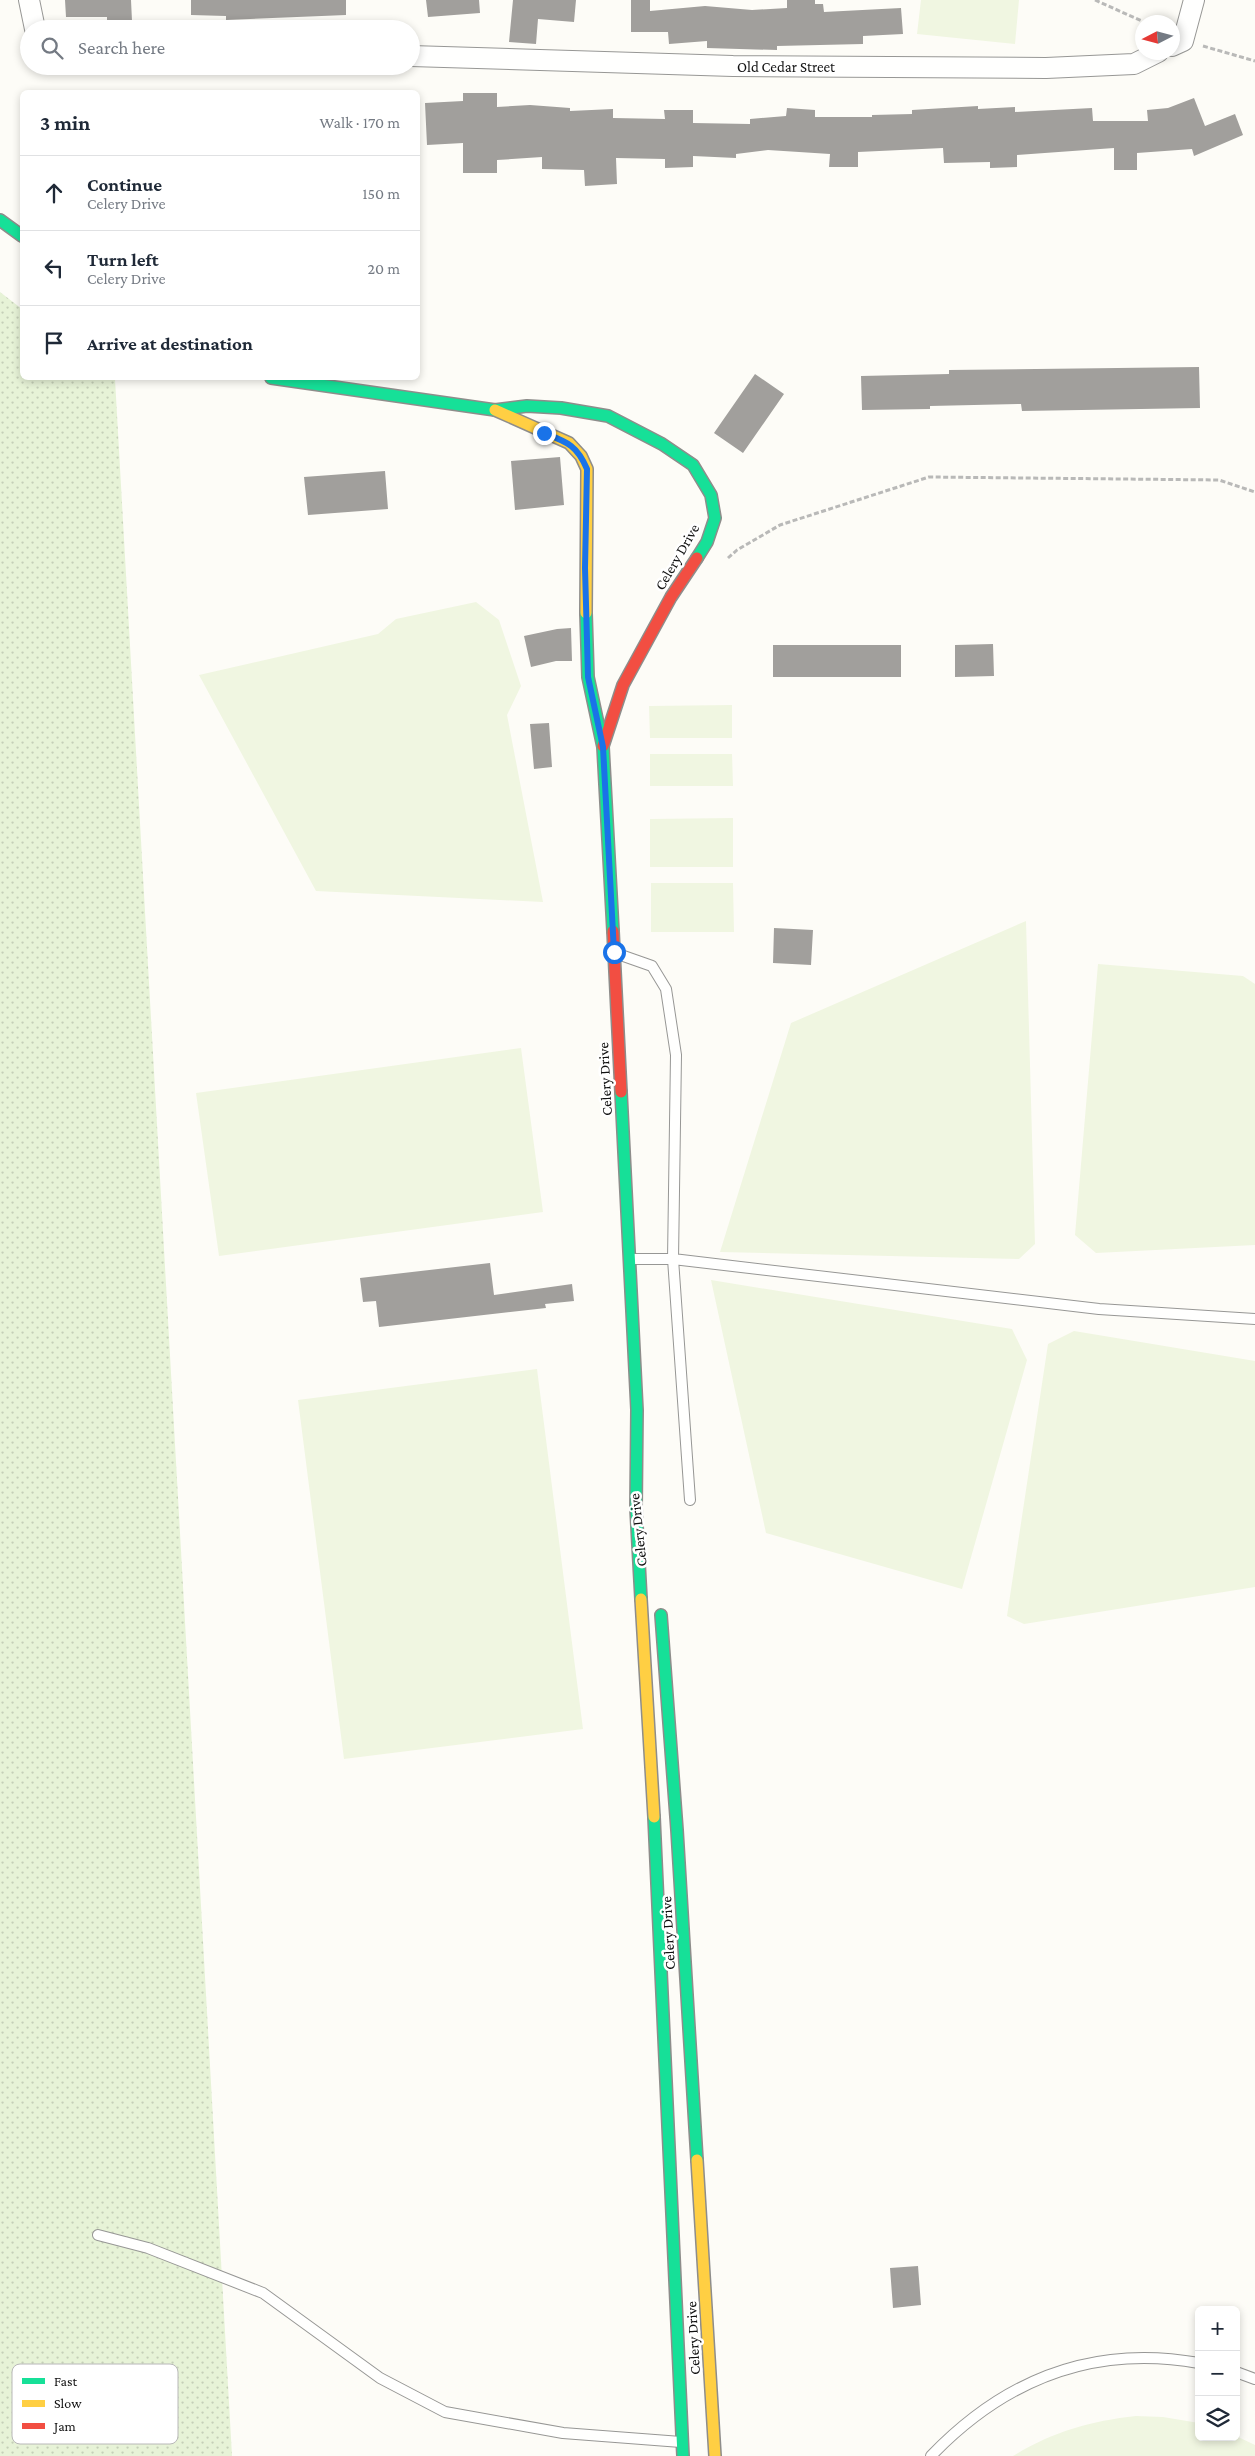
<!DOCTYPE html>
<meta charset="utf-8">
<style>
body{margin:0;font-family:"Crimson Pro",serif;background:#f6f6f7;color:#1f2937}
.controls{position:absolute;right:15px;bottom:15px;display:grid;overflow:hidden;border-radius:8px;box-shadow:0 2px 8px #0003}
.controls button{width:45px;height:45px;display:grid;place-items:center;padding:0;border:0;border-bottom:1px solid #e0e1e3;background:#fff;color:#1f2937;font:25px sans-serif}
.compass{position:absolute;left:1135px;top:15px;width:45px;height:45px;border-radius:50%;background:#fff;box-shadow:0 2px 8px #0003;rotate:264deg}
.stop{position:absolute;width:15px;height:15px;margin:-11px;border:4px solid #1a73e8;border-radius:50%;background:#fff}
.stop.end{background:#1a73e8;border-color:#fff;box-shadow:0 1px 5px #0008}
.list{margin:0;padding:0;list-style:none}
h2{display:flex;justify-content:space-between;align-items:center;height:65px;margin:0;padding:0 20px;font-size:21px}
h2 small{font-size:16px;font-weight:400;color:#747a83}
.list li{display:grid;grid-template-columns:32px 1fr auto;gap:15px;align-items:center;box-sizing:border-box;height:75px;padding:0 20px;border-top:1px solid #e0e1e3}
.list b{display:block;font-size:19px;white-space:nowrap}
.list p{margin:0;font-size:16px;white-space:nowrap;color:#747a83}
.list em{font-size:16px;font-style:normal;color:#747a83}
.icon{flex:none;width:28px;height:28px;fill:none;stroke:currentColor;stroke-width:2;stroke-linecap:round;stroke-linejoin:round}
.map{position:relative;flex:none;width:1255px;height:2456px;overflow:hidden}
.search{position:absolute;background:#fff;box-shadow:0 2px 8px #0003;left:20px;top:20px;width:400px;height:55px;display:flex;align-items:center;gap:12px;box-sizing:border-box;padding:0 18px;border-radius:28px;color:#747a83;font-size:19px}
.panel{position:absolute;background:#fff;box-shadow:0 2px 8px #0003;left:20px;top:90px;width:400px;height:290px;border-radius:8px}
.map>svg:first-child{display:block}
</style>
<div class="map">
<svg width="1255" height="2456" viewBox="0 0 1255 2456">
<defs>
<pattern id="green-dots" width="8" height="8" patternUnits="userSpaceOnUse" patternTransform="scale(1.25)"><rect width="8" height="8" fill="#e7f3d7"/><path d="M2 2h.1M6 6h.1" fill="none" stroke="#c5cfb8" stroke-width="1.8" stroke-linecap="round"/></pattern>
</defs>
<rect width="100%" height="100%" fill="#fdfcf7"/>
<!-- green -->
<path fill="url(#green-dots)" d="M0,292l22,17v69l93,1 117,2077h-232z"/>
<!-- pitch -->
<path fill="#f0f6e1" d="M921,0h98l-4,44 -98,-10z
M476,602l23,18 22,66 -14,29 36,187 -227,-11 -117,-216 179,-41 18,-15z
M732,705v33h-82l-1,-32z
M650,754h82l1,32h-83z
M733,818v49h-83v-48z
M651,883h82l1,49h-83z
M1026,921l9,323 -16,15 -299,-7 71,-229z
M1098,964l145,12 12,8v261l-159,8 -21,-18z
M521,1048l22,164 -324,44 -23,-163z
M711,1280l301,49 15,31 -65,229 -196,-56z
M1074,1331l181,30v226l-231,37 -17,-8 41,-272z
M537,1369l46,360 -239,30 -46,-359z
M1136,2416l27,1 36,6v14l37,-1 19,9v11h-242c39,-24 77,-35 123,-40z"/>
<!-- building -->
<path fill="#a19f9c" d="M65,0h66l1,21 -25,1v-5h-41z
M191,0h155v15l-120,5v-4l-35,-1z
M426,0h53l1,13 -52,4z
M513,0h63l-2,22 -36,-3 -2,25 -27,-2z
M631,0h19v11l55,-5 47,4 35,-2v-8h28v4h8l1,8 77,-4 2,26 -40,2v8l-86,2v4l-70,-2v-7l-38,3 -1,-12h-37z
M463,93h34v14l33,-2 40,3v3l43,-2v9l52,1 -1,-9h29v13l57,1v-5l36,-3 1,-8 28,2v7h57v-2l40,-1v-4l66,-4v3l37,-2v5l77,-4 1,13h55l-1,-11 21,-2 26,-10 11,28 30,-12 8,21 -49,21 -2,-7 -55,4v17h-23v-22l-97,7v12l-27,1v-6l-46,1 -1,-15 -85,4v15h-29l1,-13 -62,-4 -32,4v4l-43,-2v11l-28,1v-9l-49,-1 1,26 -32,2 -1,-16 -42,-1v-12l-45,3v13h-34v-30l-36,2 -2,-42 38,-2z
M1199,367l1,41 -178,3 -1,-7 -91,2v3l-68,1 -1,-34 88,-2v-4z
M755,374l29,20 -41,59 -29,-20z
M560,457l4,48 -49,5 -4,-49z
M385,471l3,38 -80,6 -4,-38z
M571,628l1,33h-16l-25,6 -7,-31 33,-7z
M993,644l1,32 -39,1v-32z
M773,645h128v32h-128z
M549,723l3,44 -18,2 -4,-45z
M774,928l39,2 -2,35 -38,-2z
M490,1263l4,32 78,-11 2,17 -29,3 1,4 -167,19 -3,-26 -13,1 -3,-24z
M918,2266l3,39 -28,3 -3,-40z"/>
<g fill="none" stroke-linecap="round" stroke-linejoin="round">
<!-- lane casing -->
<g stroke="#979795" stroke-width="12">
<path id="lane" d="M615,953l37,13 14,23 10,66 -3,204 17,241
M631,1259h42l426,50 156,10
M98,2235l50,13 115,45 117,85 65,34 118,21 118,9
M1236,2372l19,7
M931,2456c73,-76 162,-112 268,-93"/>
</g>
<!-- street casing -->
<g stroke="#979795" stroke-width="22">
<path id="street" d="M29,0l6,29
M1172,46l11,-5 11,-41
M411,56l322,10 313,2 88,-4 24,-12"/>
</g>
<!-- fast casing -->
<g stroke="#8e8d8b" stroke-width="14">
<path id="fast" d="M0,220l22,16
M271,378l224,32 32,-4 34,2 47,8 54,28 31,21 18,30 4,23 -8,24 -10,16
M586,613l2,64 15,70 10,184
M621,1092l16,318 -1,98 5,91
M661,1615l16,215 20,330
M654,1817l29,639"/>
</g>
<!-- slow casing -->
<g stroke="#8e8d8b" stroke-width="14">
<path id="slow" d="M495,410l74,33 12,13 6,13 -1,144
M641,1599l13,218
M697,2160l18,296"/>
</g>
<!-- jam casing -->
<g stroke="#8e8d8b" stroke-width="14">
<path id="jam" d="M603,746l20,-61 48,-88 26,-39
M613,931l8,161"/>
</g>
<!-- path -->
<path stroke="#b9b9b8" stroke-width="3" stroke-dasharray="5 2.5" stroke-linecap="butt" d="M1095,0l49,22
M1203,46l52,15
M728,558l9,-8 43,-25 149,-48 290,3 36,12"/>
<!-- lane -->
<use href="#lane" stroke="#fffffe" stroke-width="10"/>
<!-- street -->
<use href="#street" stroke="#fffffe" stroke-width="20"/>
<!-- fast -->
<use href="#fast" stroke="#16e098" stroke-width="11"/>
<!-- slow -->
<use href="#slow" stroke="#ffcf43" stroke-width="11"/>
<!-- jam -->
<use href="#jam" stroke="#f24e42" stroke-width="11"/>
</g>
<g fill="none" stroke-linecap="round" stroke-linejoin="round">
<!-- route -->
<path stroke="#1a73e8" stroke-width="6" d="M544,433c23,9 33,12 43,36l-2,99 3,109 15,70 11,205"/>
</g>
<g text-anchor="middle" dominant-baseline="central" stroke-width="5" stroke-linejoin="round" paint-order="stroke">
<!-- street labels -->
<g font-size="15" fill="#111" stroke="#fff">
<text x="786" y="67">Old Cedar Street</text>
<text transform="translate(677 557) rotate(-60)">Celery Drive</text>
<text transform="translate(605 1079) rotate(-93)">Celery Drive</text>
<text transform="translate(638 1530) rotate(-96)">Celery Drive</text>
<text transform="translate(668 1933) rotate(-93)">Celery Drive</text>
<text transform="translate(693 2338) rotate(-93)">Celery Drive</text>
</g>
</g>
<!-- legend -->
<rect x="12" y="2364" width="166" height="80" rx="8" fill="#fff" stroke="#b8b8b8" stroke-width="1"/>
<rect x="22" y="2378" width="23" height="6" fill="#16e098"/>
<rect x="22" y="2400" width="23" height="7" fill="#ffcf43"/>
<rect x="22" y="2423" width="23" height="6" fill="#f24e42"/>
<g font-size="14" fill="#111">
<text x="54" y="2386">Fast</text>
<text x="54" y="2408">Slow</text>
<text x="54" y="2431">Jam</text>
</g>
</svg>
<div class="controls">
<button>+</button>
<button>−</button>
<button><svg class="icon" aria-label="layers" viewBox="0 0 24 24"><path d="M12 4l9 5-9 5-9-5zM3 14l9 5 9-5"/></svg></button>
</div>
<svg class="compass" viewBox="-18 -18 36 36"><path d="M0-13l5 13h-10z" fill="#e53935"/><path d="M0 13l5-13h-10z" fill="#747a83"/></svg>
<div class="stop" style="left:614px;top:952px"></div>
<div class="stop end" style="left:544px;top:433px"></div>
<div class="search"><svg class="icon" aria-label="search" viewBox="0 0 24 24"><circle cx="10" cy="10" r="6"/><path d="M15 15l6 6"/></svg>Search here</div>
<section class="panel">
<h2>3 min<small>Walk · 170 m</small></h2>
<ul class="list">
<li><svg class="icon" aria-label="ahead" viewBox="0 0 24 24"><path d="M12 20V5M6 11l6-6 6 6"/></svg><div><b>Continue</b><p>Celery Drive</p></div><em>150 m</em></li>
<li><svg class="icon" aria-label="left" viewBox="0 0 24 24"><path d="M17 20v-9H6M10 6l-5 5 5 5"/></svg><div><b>Turn left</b><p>Celery Drive</p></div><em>20 m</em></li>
<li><svg class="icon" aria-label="arrive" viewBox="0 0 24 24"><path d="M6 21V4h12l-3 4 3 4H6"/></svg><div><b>Arrive at destination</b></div></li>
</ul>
</section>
</div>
